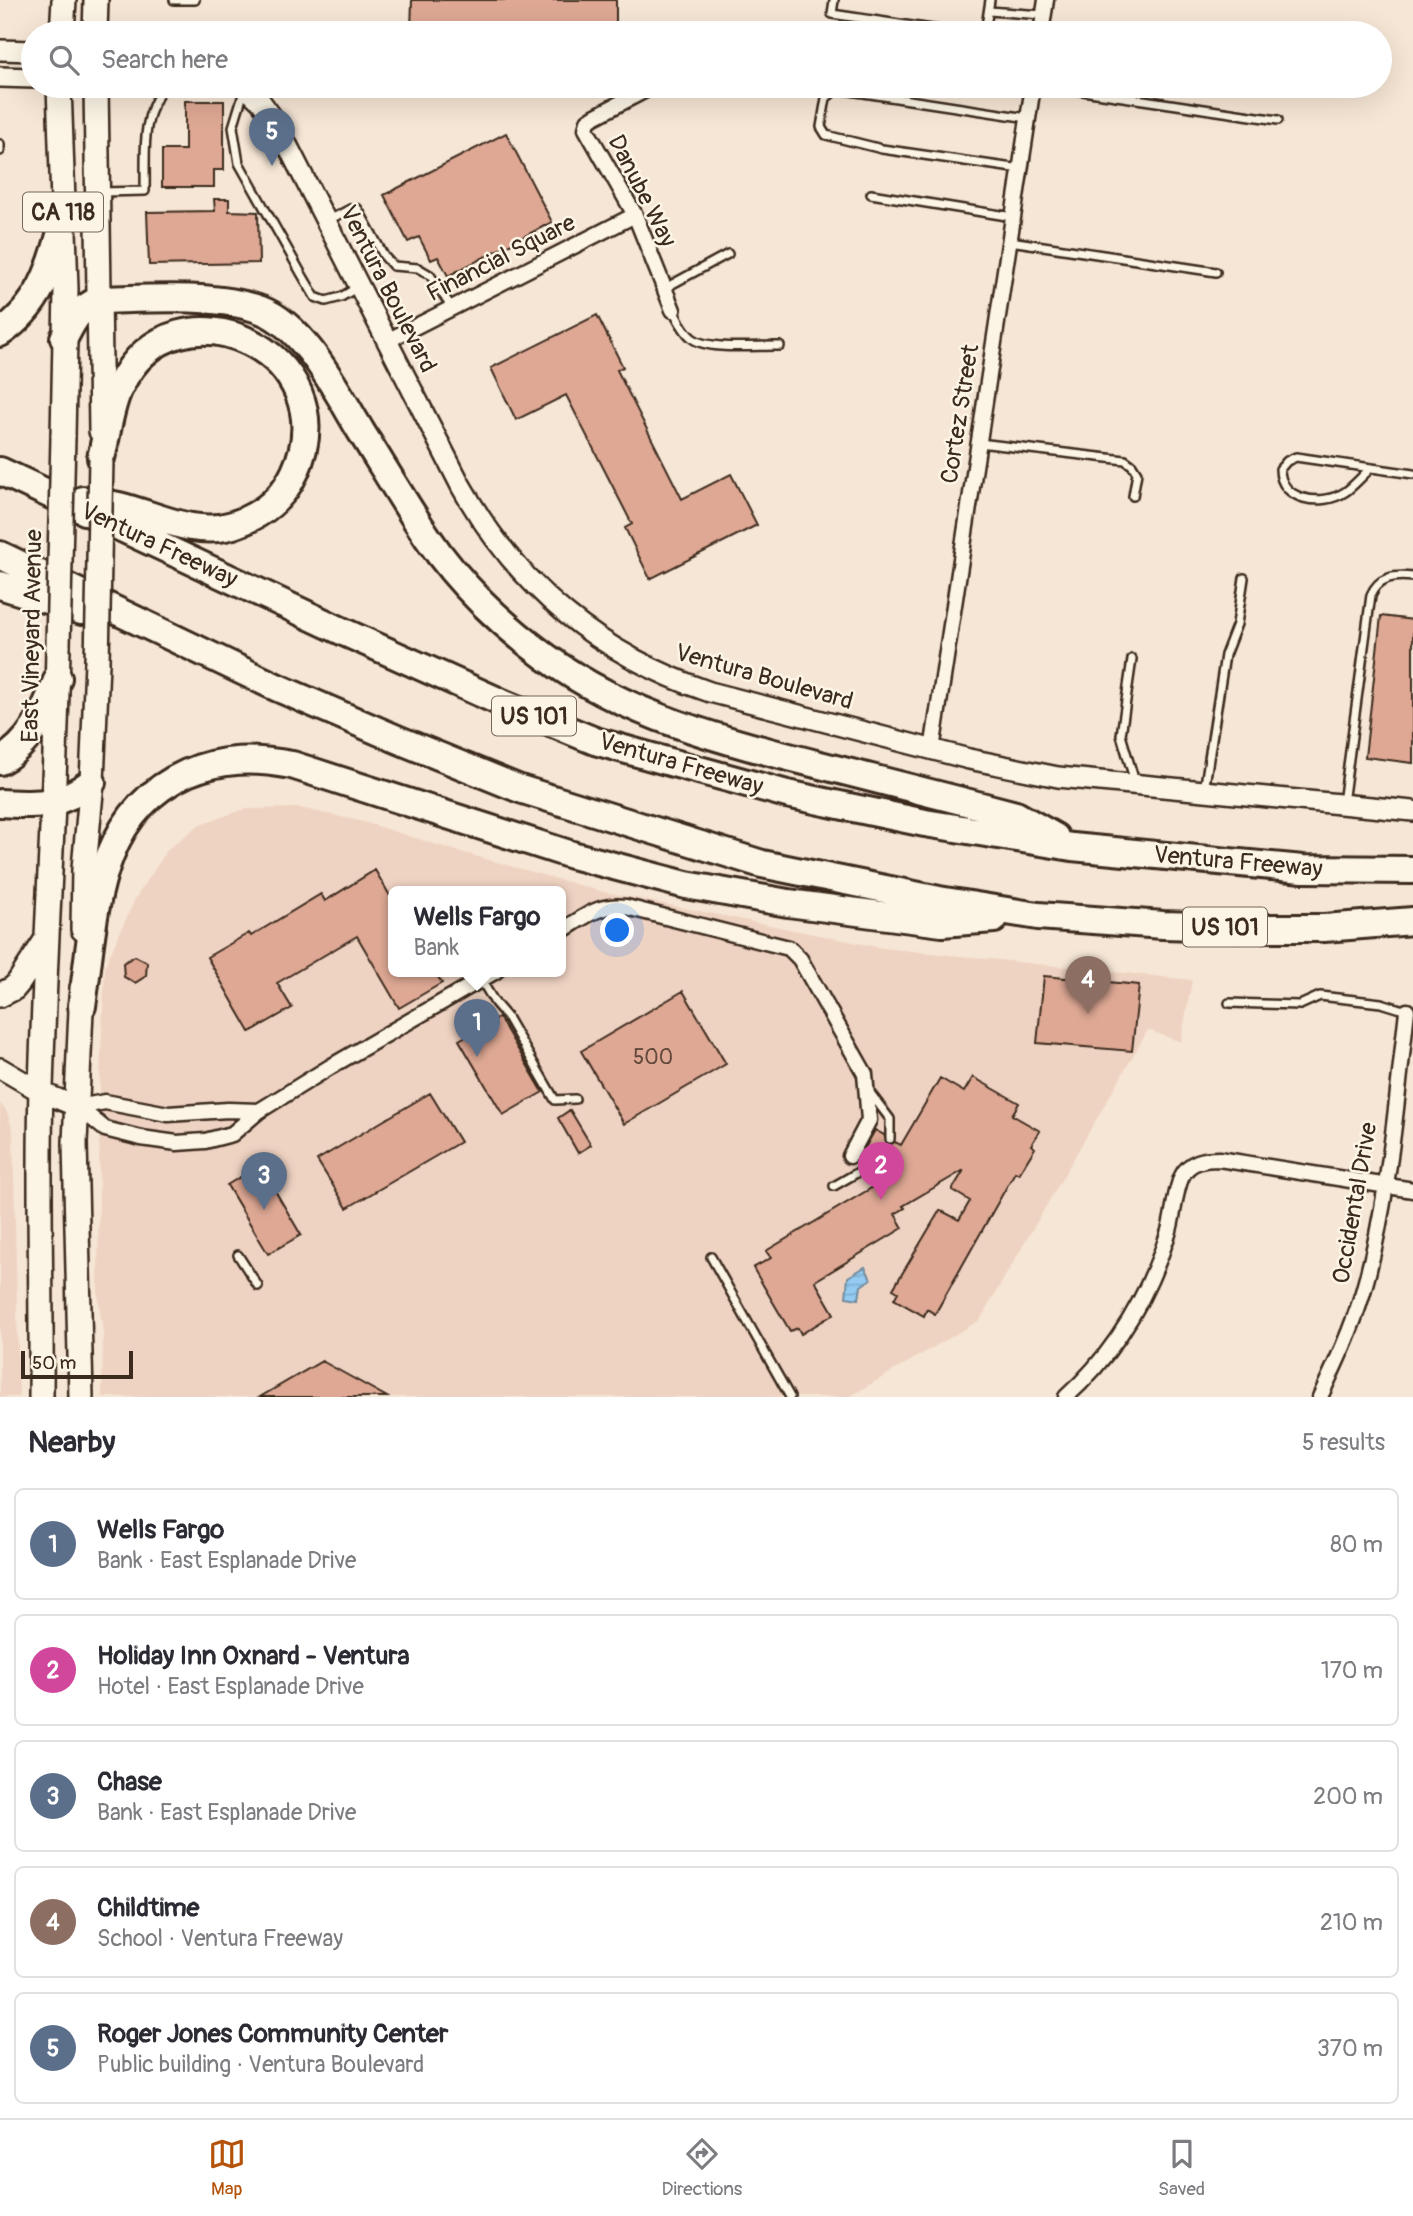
<!DOCTYPE html>
<meta charset="utf-8">
<style>
body{margin:0;font-family:Pangolin,sans-serif;background:#f2f2f3;color:#2b2b33}
.scale{position:absolute;left:21px;bottom:18px;width:112px;box-sizing:border-box;padding-left:7px;border:4px solid #3b2a1e;border-top:0;font-size:19px;line-height:24px;white-space:nowrap;color:#3b2a1e;-webkit-text-stroke:5px #fcf5e5;paint-order:stroke}
.you{position:absolute;left:618px;top:931px;width:24px;height:24px;margin:-18px;border:5px solid #fff;border-radius:50%;background:#1a73e8;box-shadow:0 0 0 10px #1a73e833}
.badge{display:grid;place-items:center;width:46px;height:46px;border-radius:50%;background:#b45309;color:#fff;font-size:23px;font-weight:700}
.pin{position:absolute;translate:-50% -58px;filter:drop-shadow(0 2px 4px #0008)}
.pin::after{content:'';position:absolute;top:37px;width:24px;height:21px;background:inherit;clip-path:polygon(0 0,100% 0,50% 100%)}
.popup{position:absolute;left:388px;top:886px;width:178px;height:91px;box-sizing:border-box;display:grid;place-content:center;border-radius:10px;background:#fff;filter:drop-shadow(0 2px 5px #0005);font-size:23px;white-space:nowrap;color:#7c7c81}
.popup b{font-size:26px;color:#2b2b33}
.popup::after{content:'';position:absolute;left:50%;top:100%;margin-left:-14px;border:14px solid transparent;border-top-color:#fff}
.list{margin:0;padding:0;list-style:none}
h2{display:flex;justify-content:space-between;align-items:center;height:91px;margin:0;padding:0 28px;font-size:30px}
h2 small{font-size:23px;font-weight:400;color:#7c7c81}
.list li{display:grid;grid-template-columns:46px 1fr auto;gap:21px;align-items:center;box-sizing:border-box;height:112px;margin:0 14px 14px;padding:0 14px;border:2px solid #e1e1e2;border-radius:10px}
.list b{display:block;font-size:26px;white-space:nowrap}
.list p{margin:0;font-size:23px;white-space:nowrap;color:#7c7c81}
.list em{font-size:23px;font-style:normal;color:#7c7c81}
.icon{flex:none;width:38px;height:38px;fill:none;stroke:currentColor;stroke-width:2;stroke-linecap:round;stroke-linejoin:round}
.map{position:relative;flex:none;width:1413px;height:1397px;overflow:hidden}
.search{position:absolute;background:#fff;box-shadow:0 7px 28px #0002;left:21px;right:21px;top:21px;height:77px;display:flex;align-items:center;gap:18px;box-sizing:border-box;padding:0 24px;border-radius:38px;color:#7c7c81;font-size:26px}
.sheet{height:721px;background:#fff}
nav{display:flex;justify-content:space-around;align-items:center;box-sizing:border-box;height:98px;border-top:2px solid #e1e1e2;background:#fff;font-size:19px;color:#7c7c81}
nav a{display:grid;justify-items:center;gap:4px}
nav .on{color:#b45309}
.map>svg:first-child{display:block}
</style>
<div class="map">
<svg width="1413" height="1397" viewBox="0 0 1413 1397">
<defs>
<pattern id="water-rules" width="6" height="5" patternUnits="userSpaceOnUse" patternTransform="scale(1.75)"><rect width="6" height="5" fill="#93cbf2"/><path d="M0 2.5h6" fill="none" stroke="#80aecf"/></pattern>
</defs>
<rect width="100%" height="100%" fill="#f6e6d5"/>
<filter id="ink" filterUnits="userSpaceOnUse"><feTurbulence type="fractalNoise" baseFrequency=".0143" numOctaves="2"/><feDisplacementMap in="SourceGraphic" scale="14" xChannelSelector="R" yChannelSelector="G"/><feConvolveMatrix kernelMatrix="1 2 1 2 8 2 1 2 1" color-interpolation-filters="sRGB"/></filter>
<g filter="url(#ink)">
<!-- built -->
<path fill="#efd3c2" fill-rule="evenodd" d="M300,808l64,14 90,28 146,41 283,57 309,32 -11,62 -33,-12 -168,290 -131,77h-747l1,-63 -5,-41 2,-218 5,-109 30,-67 33,-50 32,-25 45,-15zM393,891h168v80h-168z
M0,1104l6,6 7,20 6,267h-19z"/>
<!-- water -->
<path fill="url(#water-rules)" stroke="#708b9d" stroke-width="2" d="M865,1267l6,12 -10,7 -2,13 -13,-2 2,-20z"/>
<!-- building -->
<path fill="#dea894" stroke="#3b2a1e" stroke-width="2" d="M412,0h204v33l-205,-2z
M185,101h39v69h-10v17h-52v-37h23z
M506,133l46,89 -104,54 -10,-19 -7,3 -12,-23 -11,5 -24,-47z
M214,199h15v12l29,1 1,51 -110,2 -2,-53 68,-1z
M597,315l26,52 -6,3 65,129 49,-25 26,51 -107,54 -25,-51 7,-4 -66,-129 -50,25 -25,-52z
M1381,616l32,4v143l-48,-6z
M375,870l18,31v70h41l8,12 -43,25 -42,-72 -80,47 15,25 -42,24 -43,-75 42,-24 2,3 70,-42 4,7z
M135,956l12,6 -1,14 -11,7 -11,-6 -1,-14z
M1044,976l95,9 -7,66 -95,-8z
M683,991l43,73 -102,60 -43,-73z
M499,1017l44,75 -40,23 -44,-75z
M973,1077l46,26 -7,12 28,16 -9,14 4,3 -16,26 -4,-2 -80,142 -8,-5 -3,7 -30,-17 4,-7 -5,-3 47,-79 19,10 11,-19 -18,-11 12,-20 -61,36 2,2 -10,6 8,14 -88,53 19,33 -33,20 -3,-6 -8,3 -37,-63 18,-10 -5,-7 127,-76 -14,-9 -1,-8 -10,1 -7,-4 14,-25 9,5 4,10 7,-3 6,3 39,-67 24,14z
M430,1093l30,49 -113,66 -30,-48z
M570,1110l21,35 -13,8 -20,-35z
M260,1165l41,70 -33,19 -41,-69z
M322,1361l65,36h-127z"/>
<g fill="none" stroke-linecap="round" stroke-linejoin="round">
<!-- service casing -->
<g stroke="#3b2a1e" stroke-width="12">
<path id="service" d="M174,0h21
M834,0l-2,14 127,19
M989,11l54,4
M985,33l5,-33
M1049,86l229,34
M244,91l-11,36 6,36 62,110 14,24 11,4 15,-4 17,-10
M0,144v7
M1020,169l-138,-20 -56,-14 -5,-8 5,-29 11,-9 191,29
M102,192l43,-1c1,-39 -5,-72 19,-105
M871,194l142,23
M327,221l25,-13 6,1 26,47 9,10 25,2 12,7 22,33
M1010,241l206,31
M665,288l63,-34
M673,310c5,9 10,21 19,28 15,13 67,7 88,8
M979,443l146,17 7,5 5,8 -4,23
M1370,469c-8,7 -16,17 -25,23 -23,15 -65,9 -65,-23l7,-8 9,-4 117,17
M1132,659l-11,76 14,47
M1204,791l21,-136 12,-31 7,-46
M1343,803l28,-208c8,-19 24,-20 42,-18
M481,980l14,23 12,14 48,83 20,-1
M1229,1003l71,2 20,-9 61,7 26,8
M868,1090l22,29v20
M834,1186l40,-23
M238,1255l20,31
M711,1257l79,140"/>
</g>
<!-- minor casing -->
<g stroke="#3b2a1e" stroke-width="19">
<path id="minor" d="M1041,33l5,-33
M653,86l-59,31 -6,4 -2,8 49,86 38,95
M387,341l248,-126
M932,750l101,-664
M561,931c24,-14 36,-27 65,-24l163,41 11,11 65,115 4,46 -19,36
M78,1107l27,22 36,9 36,5 28,-2 27,-7 27,-23 71,-44 166,-96
M78,1107l27,-5 63,12 60,-4 31,1
M1066,1397c49,-44 82,-101 102,-163 6,-18 6,-41 14,-58 7,-15 23,-17 37,-17l194,31
M1320,1397c16,-34 32,-68 43,-105 26,-90 33,-188 44,-281"/>
</g>
<!-- tertiary casing -->
<g stroke="#3b2a1e" stroke-width="24">
<path id="tertiary" d="M0,50l33,1
M0,77l33,1
M244,86l17,16 14,19 186,365c58,103 138,168 249,206l259,67 89,18 355,34
M0,1068l41,24 37,15"/>
</g>
<!-- primary casing -->
<g stroke="#3b2a1e" stroke-width="28">
<path id="primary" d="M62,33l2,-33
M95,33l1,-33
M59,86l7,203 -3,148
M96,86l5,345
M83,929l1,-61 8,-86 5,-119
M0,995l14,-7 5,-6 26,-40
M41,1397c1,-102 -3,-205 0,-307 4,-149 15,-297 17,-445
M81,1397l-6,-254 7,-155"/>
</g>
<!-- motorway casing -->
<g stroke="#3b2a1e" stroke-width="32">
<path id="motorway" d="M0,333c39,-26 52,-65 63,-109
M64,338c11,-21 14,-28 35,-38 48,-1 117,-7 162,10 45,17 77,84 101,123 22,35 43,71 66,105 30,45 74,87 118,119 80,59 179,84 274,108 66,17 131,33 196,50l39,22
M0,471l346,162 161,72 88,36 82,23 110,30 138,29 147,24 231,22 110,1
M83,500c12,2 24,3 36,6 37,9 75,31 114,19 28,-9 50,-27 62,-53 54,-118 -119,-201 -175,-86 -11,21 -13,50 -19,72
M0,555l276,132 123,53 121,49 242,75 177,36 99,16 125,9 103,3h58l89,-7
M0,585l82,26
M0,761c33,-19 44,-49 58,-83
M0,803c40,2 58,4 92,-21
M82,1006c13,-88 11,-191 105,-233 35,-15 67,-15 105,-8l280,90 114,30 102,18 154,20 52,-4"/>
</g>
<!-- service -->
<use href="#service" stroke="#fcf5e5" stroke-width="7"/>
<!-- minor -->
<use href="#minor" stroke="#fcf5e5" stroke-width="14"/>
<!-- tertiary -->
<use href="#tertiary" stroke="#fcf5e5" stroke-width="19"/>
<!-- primary -->
<use href="#primary" stroke="#fcf5e5" stroke-width="23"/>
<!-- motorway -->
<use href="#motorway" stroke="#fcf5e5" stroke-width="26"/>
<!-- primary-bridge casing -->
<g stroke="#3b2a1e" stroke-width="28" stroke-linecap="butt">
<path id="primary-bridge" d="M58,645l5,-208
M97,663l4,-205"/>
</g>
<!-- primary-bridge -->
<use href="#primary-bridge" stroke="#fcf5e5" stroke-width="23"/>
</g>
</g>
<g text-anchor="middle" dominant-baseline="central" stroke-width="5" stroke-linejoin="round" paint-order="stroke">
<!-- number labels -->
<g font-size="21" fill="#644a3c">
<text x="653" y="1057">500</text>
</g>
<!-- shield labels -->
<g fill="#fcf5e5" stroke="#75675a" stroke-width="2">
<rect x="23" y="192.5" width="80" height="39" rx="5"/>
<rect x="492" y="696.5" width="84" height="39" rx="5"/>
<rect x="1183" y="907.5" width="84" height="39" rx="5"/>
</g>
<g font-size="23" font-weight="bold" fill="#3b2a1e">
<text x="63" y="212">CA 118</text>
<text x="534" y="716">US 101</text>
<text x="1225" y="927">US 101</text>
</g>
<!-- street labels -->
<g font-size="24" fill="#3b2a1e" stroke="#fcf5e5">
<text transform="translate(642 191) rotate(63)">Danube Way</text>
<text transform="translate(501 258) rotate(-27)">Financial Square</text>
<text transform="translate(388 289) rotate(63)">Ventura Boulevard</text>
<text transform="translate(960 414) rotate(-81)">Cortez Street</text>
<text transform="translate(159 545) rotate(25)">Ventura Freeway</text>
<text transform="translate(32 636) rotate(-89)">East Vineyard Avenue</text>
<text transform="translate(764 677) rotate(16)">Ventura Boulevard</text>
<text transform="translate(681 764) rotate(16)">Ventura Freeway</text>
<text transform="translate(1238 862) rotate(5)">Ventura Freeway</text>
<text transform="translate(1355 1203) rotate(-80)">Occidental Drive</text>
</g>
</g>
</svg>
<div class="scale">50 m</div>
<div class="you"></div>
<div class="pin badge" style="left:477px;top:1057px;background:#5c6f8a">1</div>
<div class="popup"><b>Wells Fargo</b>Bank</div>
<div class="pin badge" style="left:881px;top:1200px;background:#d1479c">2</div>
<div class="pin badge" style="left:264px;top:1210px;background:#5c6f8a">3</div>
<div class="pin badge" style="left:1088px;top:1014px;background:#8d6e63">4</div>
<div class="pin badge" style="left:272px;top:166px;background:#5c6f8a">5</div>
<div class="search"><svg class="icon" aria-label="search" viewBox="0 0 24 24"><circle cx="10" cy="10" r="6"/><path d="M15 15l6 6"/></svg>Search here</div>
</div>
<section class="sheet">
<h2>Nearby<small>5 results</small></h2>
<ul class="list">
<li><span class="badge" style="background:#5c6f8a">1</span><div><b>Wells Fargo</b><p>Bank · East Esplanade Drive</p></div><em>80 m</em></li>
<li><span class="badge" style="background:#d1479c">2</span><div><b>Holiday Inn Oxnard - Ventura</b><p>Hotel · East Esplanade Drive</p></div><em>170 m</em></li>
<li><span class="badge" style="background:#5c6f8a">3</span><div><b>Chase</b><p>Bank · East Esplanade Drive</p></div><em>200 m</em></li>
<li><span class="badge" style="background:#8d6e63">4</span><div><b>Childtime</b><p>School · Ventura Freeway</p></div><em>210 m</em></li>
<li><span class="badge" style="background:#5c6f8a">5</span><div><b>Roger Jones Community Center</b><p>Public building · Ventura Boulevard</p></div><em>370 m</em></li>
</ul>
</section>
<nav>
<a class="on"><svg class="icon" aria-label="map" viewBox="0 0 24 24"><path d="M3 6l6-2 6 2 6-2v14l-6 2-6-2-6 2zM9 4v14M15 6v14"/></svg>Map</a>
<a><svg class="icon" aria-label="directions" viewBox="0 0 24 24"><path d="M12 3l9 9-9 9-9-9zM9 14v-3h6M13 9l2 2-2 2"/></svg>Directions</a>
<a><svg class="icon" aria-label="saved" viewBox="0 0 24 24"><path d="M7 4h10v16l-5-4-5 4z"/></svg>Saved</a>
</nav>
